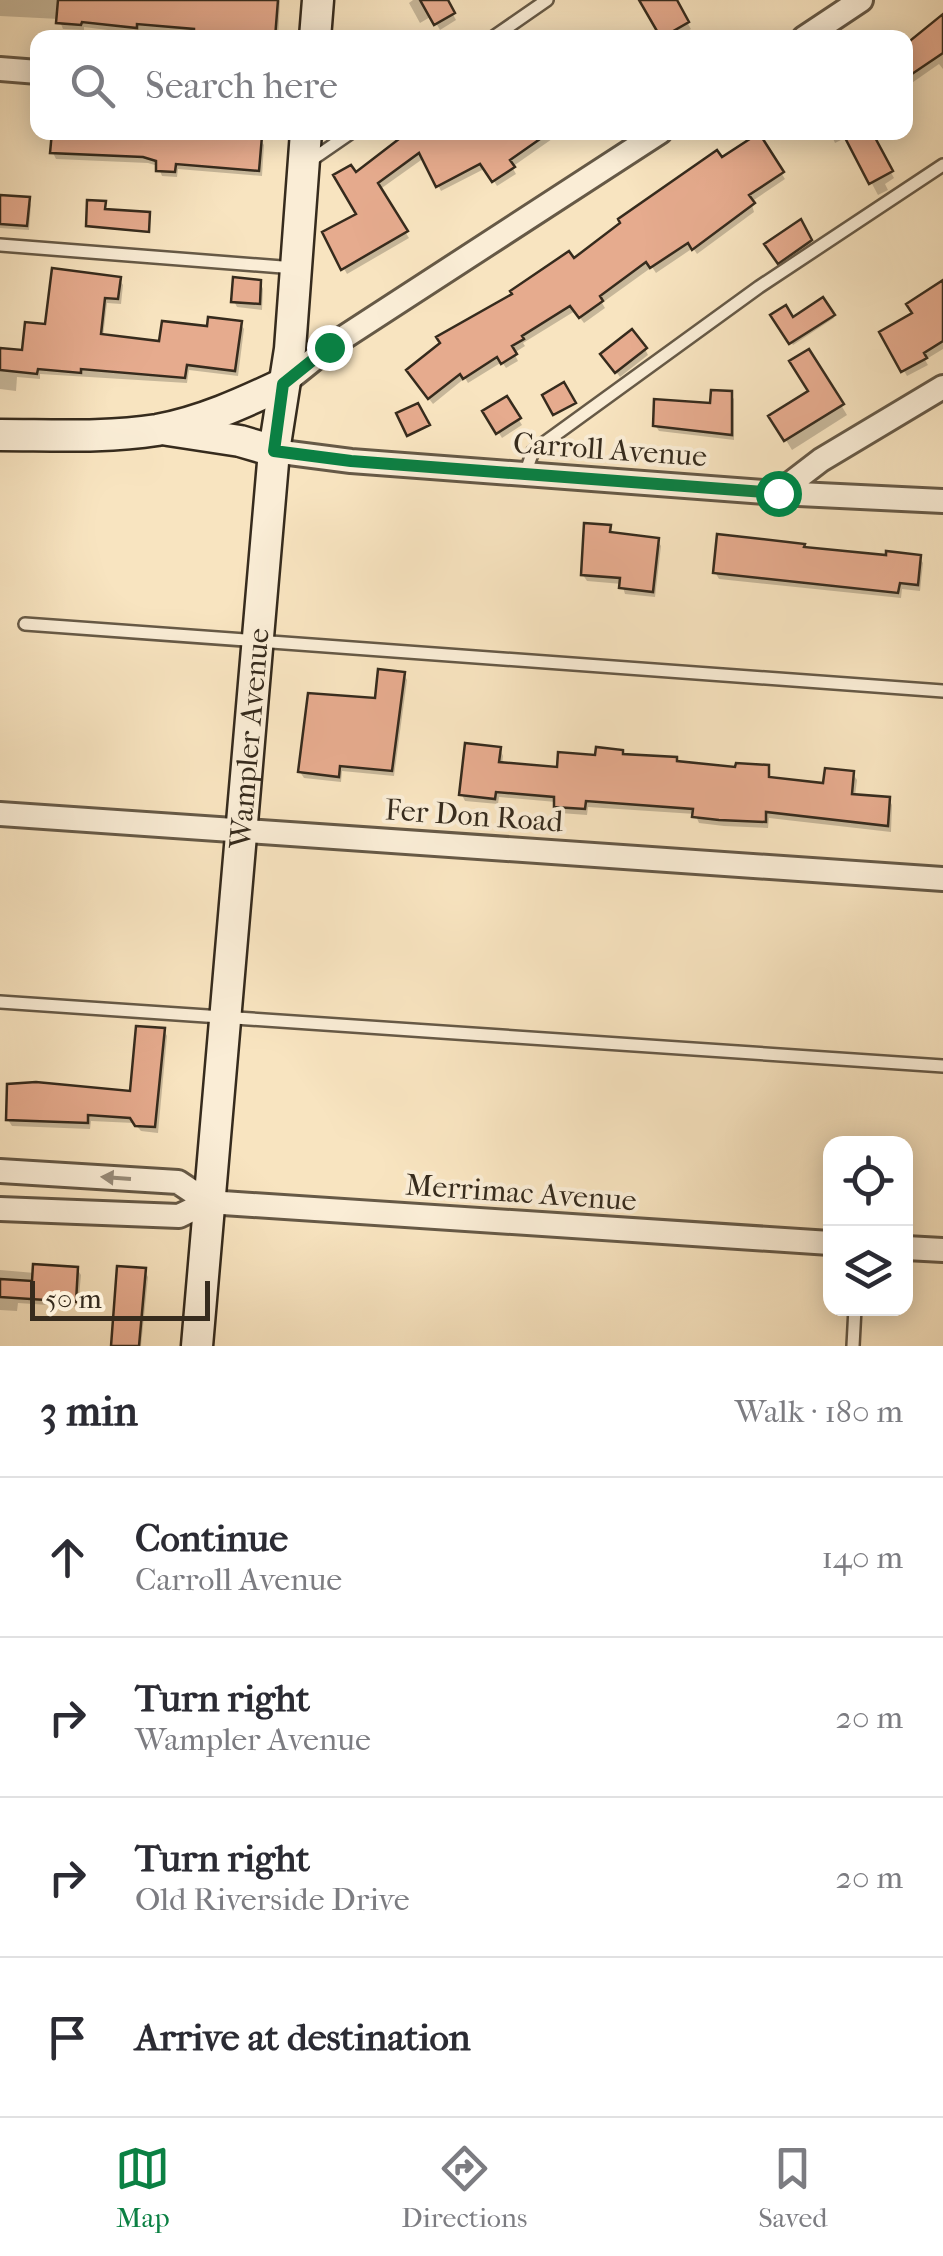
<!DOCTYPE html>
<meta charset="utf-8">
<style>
body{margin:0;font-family:"IM FELL French Canon",serif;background:#f2f2f3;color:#2b2b33}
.controls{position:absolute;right:30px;bottom:30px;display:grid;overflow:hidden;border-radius:20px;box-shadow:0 5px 25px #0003}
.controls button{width:90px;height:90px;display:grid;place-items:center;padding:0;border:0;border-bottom:2px solid #e1e1e2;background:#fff;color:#2b2b33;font:50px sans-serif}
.scale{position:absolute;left:30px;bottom:25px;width:180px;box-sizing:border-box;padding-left:10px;border:5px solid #362b1d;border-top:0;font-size:28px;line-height:35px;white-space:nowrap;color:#362b1d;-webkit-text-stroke:8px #faedd6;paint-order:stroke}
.stop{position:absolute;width:30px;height:30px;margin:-22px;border:8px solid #0b8043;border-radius:50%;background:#fff}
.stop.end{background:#0b8043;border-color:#fff;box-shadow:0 2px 10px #0008}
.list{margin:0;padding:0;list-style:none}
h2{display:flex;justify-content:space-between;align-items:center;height:130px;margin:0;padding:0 40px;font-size:42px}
h2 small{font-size:32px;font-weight:400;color:#7c7c81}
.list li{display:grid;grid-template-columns:65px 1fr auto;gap:30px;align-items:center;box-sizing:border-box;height:160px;padding:0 40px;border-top:2px solid #e1e1e2}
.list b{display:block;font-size:38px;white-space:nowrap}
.list p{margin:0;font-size:32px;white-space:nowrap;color:#7c7c81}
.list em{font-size:32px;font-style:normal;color:#7c7c81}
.icon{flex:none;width:55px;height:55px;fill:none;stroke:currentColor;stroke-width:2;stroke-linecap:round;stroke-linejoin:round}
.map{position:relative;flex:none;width:943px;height:1346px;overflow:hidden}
.search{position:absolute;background:#fff;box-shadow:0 5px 25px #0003;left:30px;right:30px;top:30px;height:110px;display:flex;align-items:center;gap:25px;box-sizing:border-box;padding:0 35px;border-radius:20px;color:#7c7c81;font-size:38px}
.sheet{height:770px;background:#fff}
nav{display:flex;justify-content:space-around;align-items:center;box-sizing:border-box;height:140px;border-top:2px solid #e1e1e2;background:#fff;font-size:28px;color:#7c7c81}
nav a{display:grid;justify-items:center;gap:5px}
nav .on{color:#0b8043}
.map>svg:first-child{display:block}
</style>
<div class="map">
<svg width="943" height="1346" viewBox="0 0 943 1346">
<rect width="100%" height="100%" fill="#f8e4c0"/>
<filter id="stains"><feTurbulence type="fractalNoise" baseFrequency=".002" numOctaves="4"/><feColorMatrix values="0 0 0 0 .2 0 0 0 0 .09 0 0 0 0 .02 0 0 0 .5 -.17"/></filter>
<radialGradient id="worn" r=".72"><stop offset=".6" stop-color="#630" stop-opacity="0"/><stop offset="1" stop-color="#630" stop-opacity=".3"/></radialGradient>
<!-- shadow -->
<path fill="#0003" d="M0,0h279l1,1 -2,37h-82v-4l-56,-4 -1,4 -55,-7v3l-21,-1 -4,-10 -59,-3z
M413,0h32l11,20 -16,10 -8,-14 -12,7 -11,-20z
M646,0h28l17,29 -15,9h-12l-21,-36z
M943,18v51l-4,-5 -33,23v-40z
M54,132l206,7 4,6 -2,31 -84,-7 -1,8 -15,-1 -4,-10 -10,-3 -92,-4 -3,-6z
M470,132h92l-50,35 4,7 -19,12 -11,-18 -45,23 -17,-33 -45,32 30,48 -62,36 -22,-41 34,-18 -4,-39z
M830,132h31l17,17 16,29 -9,6 3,6 -10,5 -31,-58 -12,6z
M758,136l27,43 -34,23 3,10 -57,42 -4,-6 -37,25 -4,-6 -50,36 3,5 -21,15 -9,-12 -52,32 2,3 -11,7 4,8 -12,7 -4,-6 -34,21 -3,-5 -32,26 -21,-27 161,-116z
M0,197l28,2 3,6 -2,25 -29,-2z
M104,204l1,7 43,3 1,19 -59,-6z
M800,223l11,20 -30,21 -13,-19z
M119,279l4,6 -2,19 -14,-1 -4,34 58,7 79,-21 4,6 -6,47 -49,-6 -2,13 -147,-9v5l-23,-2 -1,14 -16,-2v-38l24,1 23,-25z
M260,282l3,7 -1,21 -25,-3 -3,-6z
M943,283v66l-18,11 3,5 -21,11 -24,-43 33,-19z
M822,300l12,18 -41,27 -19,-29 18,4z
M645,349l3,6 -28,22 -13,-17z
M809,352l38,63 -55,35 -20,-33 39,-25z
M730,394l4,5v41l-75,-9 -4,-6 57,-19z
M506,399l16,26 -20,13 -16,-26z
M609,527l5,8 43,5 4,6 -6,51 -30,-3 -3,-10 -35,-3 -4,-6z
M805,549l83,9 31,-1 4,6 -3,28 -18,-2 -1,9 -182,-19 -4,-7z
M404,674l3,6 -13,96 -52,-5 -1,11 -37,-4 -4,-6z
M500,749l3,7 -1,9 57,5 65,-14 114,13 30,-2 3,13 54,6 28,-12 4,6 -2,16 34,3 3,6 -1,27 -122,-14 -1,10 -44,-2 -25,-3 -4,-9 -107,-7 -1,8 -27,-2 -4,-11 -57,-5 -1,7 -33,-3 -3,-6z
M164,1030l3,6 -9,97 -17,-2 -7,-8 -43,-2 -1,8 -78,-3 -4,-6 124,-27z
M77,1269l4,6 -3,32 -60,-4 -1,8 -17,-1v-40l35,3z
M144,1270l4,7 -7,69h-29z"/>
<!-- building -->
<path fill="#e6ab8e" stroke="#362b1d" stroke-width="2.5" d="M58,0h220l-3,38 -52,-3v3h-29v-9l-57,-5v4l-55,-6 -1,3 -25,-2z
M420,0h28l7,13 -21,12z
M639,0h38l12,22 -28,16z
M943,14v39l-37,25v-34z
M52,132l210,4 -3,35 -83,-7 -1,8 -19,-1v-10l-13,-4 -93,-4z
M408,132h142l-40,28 5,7 -23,15 -12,-18 -44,23 -17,-34 -41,30 30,48 -67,39 -19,-38 34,-18 -23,-39 18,-10 5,7z
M842,132h30l21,39 -24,13z
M759,133l25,39 -35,23 6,8 -63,47 -4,-7 -38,25 -4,-6 -46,34 3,5 -24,17 -9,-12 -48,30 2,3 -12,7 5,8 -16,10 -4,-7 -34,22 -3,-5 -32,25 -22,-29 34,-27 -4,-6 76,-43 -2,-3 59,-40 5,7 46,-35 -2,-4 99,-69 5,7z
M0,195l30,2 -3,29 -27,-2z
M87,200l19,1 -1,8 45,3 -1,20 -63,-6z
M801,219l11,21 -34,24 -14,-20z
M52,268l69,9 -3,22 -13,-1 -4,36 58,7 3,-20 45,5 1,-9 34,4 -7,50 -48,-6 -2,13 -104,-9v4l-43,-4 -1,5 -37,-4v-22l22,2 3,-28 20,2z
M233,277l28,3 -1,24 -29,-2z
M943,280v61l-19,12 3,5 -26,14 -22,-40 33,-19 -6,-9z
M823,297l12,18 -46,29 -19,-29 16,-10 7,12z
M632,329l15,19 -32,25 -15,-19z
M809,349l35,55 -60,37 -16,-25 40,-25 -19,-30z
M564,382l12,21 -23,12 -11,-20z
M711,390l21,1v44l-79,-9 1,-27 56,4z
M507,396l14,22 -25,16 -14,-23z
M418,403l12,22 -23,11 -11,-23z
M584,523l27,2 -1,7 49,6 -6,54 -34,-4 1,-10 -39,-3z
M717,534l88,10 -1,3 82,8v-4l35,4 -3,30 -18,-2 -2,10 -185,-20z
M378,669l27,3 -13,99 -52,-5 -1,11 -41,-5 10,-79 67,5z
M465,743l36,4 -2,15 58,5 1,-15 37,3 1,-8 27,3v4l54,3v4l58,6 1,-4 33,2v12l54,6 2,-15 29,3 -2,23 38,3 -2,29 -122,-14v10l-47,-2 -27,-3 1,-8 -107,-8 -1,8 -31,-2v-10l-58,-5 -1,7 -36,-4z
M136,1026l29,2 -10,99 -20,-1 -5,-8 -42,-3v8l-82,-3 1,-36 29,-2 94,9z
M33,1264l45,3 -2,35 -76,-5v-18l32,2z
M117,1266l29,2 -7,78h-28z"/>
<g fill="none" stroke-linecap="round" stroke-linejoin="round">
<!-- lane casing -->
<g stroke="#665946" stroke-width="16">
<path id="lane" d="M492,38l55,-38
M310,161l42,-29
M0,245l295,23
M525,474l8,-23 226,-164 184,-122
M25,624l918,67
M0,1002l943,64
M853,1346l2,-38"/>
</g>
<!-- street casing -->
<g stroke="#665946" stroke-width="28">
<path id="street" d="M804,38l57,-38
M0,69l38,3
M283,384l46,-37 331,-215
M274,451l77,10 427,32 165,8
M778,493l43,-33 122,-73
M0,814l943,65
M0,1171l178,11 30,20 622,41
M0,1209l179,7 29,-14
M906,1248l37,2"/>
</g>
<!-- secondary casing -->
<g stroke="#362b1d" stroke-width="35">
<g id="secondary">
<path d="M315,38l3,-38"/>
<path d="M168,430l72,11 34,10"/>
<path d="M0,435c52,0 106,3 157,-5 44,-8 86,-27 126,-46"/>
<path id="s1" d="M197,1346l77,-895 16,-102 16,-217"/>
</g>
</g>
<!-- lane -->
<use href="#lane" stroke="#faedd6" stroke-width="11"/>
<!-- street -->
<use href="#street" stroke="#faedd6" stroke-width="22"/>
<!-- secondary -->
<use href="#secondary" stroke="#faedd6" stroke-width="30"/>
</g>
<!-- one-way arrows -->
<defs><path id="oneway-solid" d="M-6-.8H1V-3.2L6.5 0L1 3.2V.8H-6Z" transform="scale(2.5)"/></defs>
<use fill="#988c7a" href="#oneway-solid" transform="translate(116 1178) rotate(-176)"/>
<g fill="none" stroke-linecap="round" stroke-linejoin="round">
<!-- route -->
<path stroke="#0b8043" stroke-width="12" d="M329,347l-46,37 -9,67 77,10 427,32"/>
</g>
<g text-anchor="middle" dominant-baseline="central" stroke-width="8" stroke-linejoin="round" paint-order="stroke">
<!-- street labels -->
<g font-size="30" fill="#362b1d" stroke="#faedd6">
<text transform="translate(610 450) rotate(4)">Carroll Avenue</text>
<text stroke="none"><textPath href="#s1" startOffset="610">Wampler Avenue</textPath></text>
<text transform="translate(474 816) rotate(4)">Fer Don Road</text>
<text transform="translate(521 1193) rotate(4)">Merrimac Avenue</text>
</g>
</g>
<rect width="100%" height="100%" filter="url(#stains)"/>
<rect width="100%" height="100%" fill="url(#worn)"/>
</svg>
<div class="controls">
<button><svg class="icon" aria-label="locate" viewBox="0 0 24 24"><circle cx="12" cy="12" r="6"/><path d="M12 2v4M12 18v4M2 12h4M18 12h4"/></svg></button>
<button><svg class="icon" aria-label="layers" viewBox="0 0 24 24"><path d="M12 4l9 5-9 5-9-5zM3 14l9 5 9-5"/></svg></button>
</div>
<div class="scale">50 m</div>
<div class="stop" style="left:778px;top:493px"></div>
<div class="stop end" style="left:329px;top:347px"></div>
<div class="search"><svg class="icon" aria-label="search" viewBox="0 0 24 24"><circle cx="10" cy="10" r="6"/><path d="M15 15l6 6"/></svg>Search here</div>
</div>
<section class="sheet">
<h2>3 min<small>Walk · 180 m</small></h2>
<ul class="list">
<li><svg class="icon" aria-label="ahead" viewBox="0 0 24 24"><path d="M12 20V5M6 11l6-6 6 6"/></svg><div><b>Continue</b><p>Carroll Avenue</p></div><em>140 m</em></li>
<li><svg class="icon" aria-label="right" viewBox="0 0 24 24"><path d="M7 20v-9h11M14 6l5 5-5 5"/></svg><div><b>Turn right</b><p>Wampler Avenue</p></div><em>20 m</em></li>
<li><svg class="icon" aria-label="right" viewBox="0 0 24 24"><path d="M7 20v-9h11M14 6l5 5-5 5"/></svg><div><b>Turn right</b><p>Old Riverside Drive</p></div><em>20 m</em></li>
<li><svg class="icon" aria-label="arrive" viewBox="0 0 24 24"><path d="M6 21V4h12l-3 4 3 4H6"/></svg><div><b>Arrive at destination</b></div></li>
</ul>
</section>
<nav>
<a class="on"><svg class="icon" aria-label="map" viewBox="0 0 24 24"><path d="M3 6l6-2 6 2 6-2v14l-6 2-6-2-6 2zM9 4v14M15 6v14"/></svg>Map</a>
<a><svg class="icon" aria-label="directions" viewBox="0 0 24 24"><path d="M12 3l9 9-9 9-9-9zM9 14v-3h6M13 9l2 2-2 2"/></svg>Directions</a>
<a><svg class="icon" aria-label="saved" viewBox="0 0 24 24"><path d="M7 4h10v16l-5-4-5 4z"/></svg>Saved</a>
</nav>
